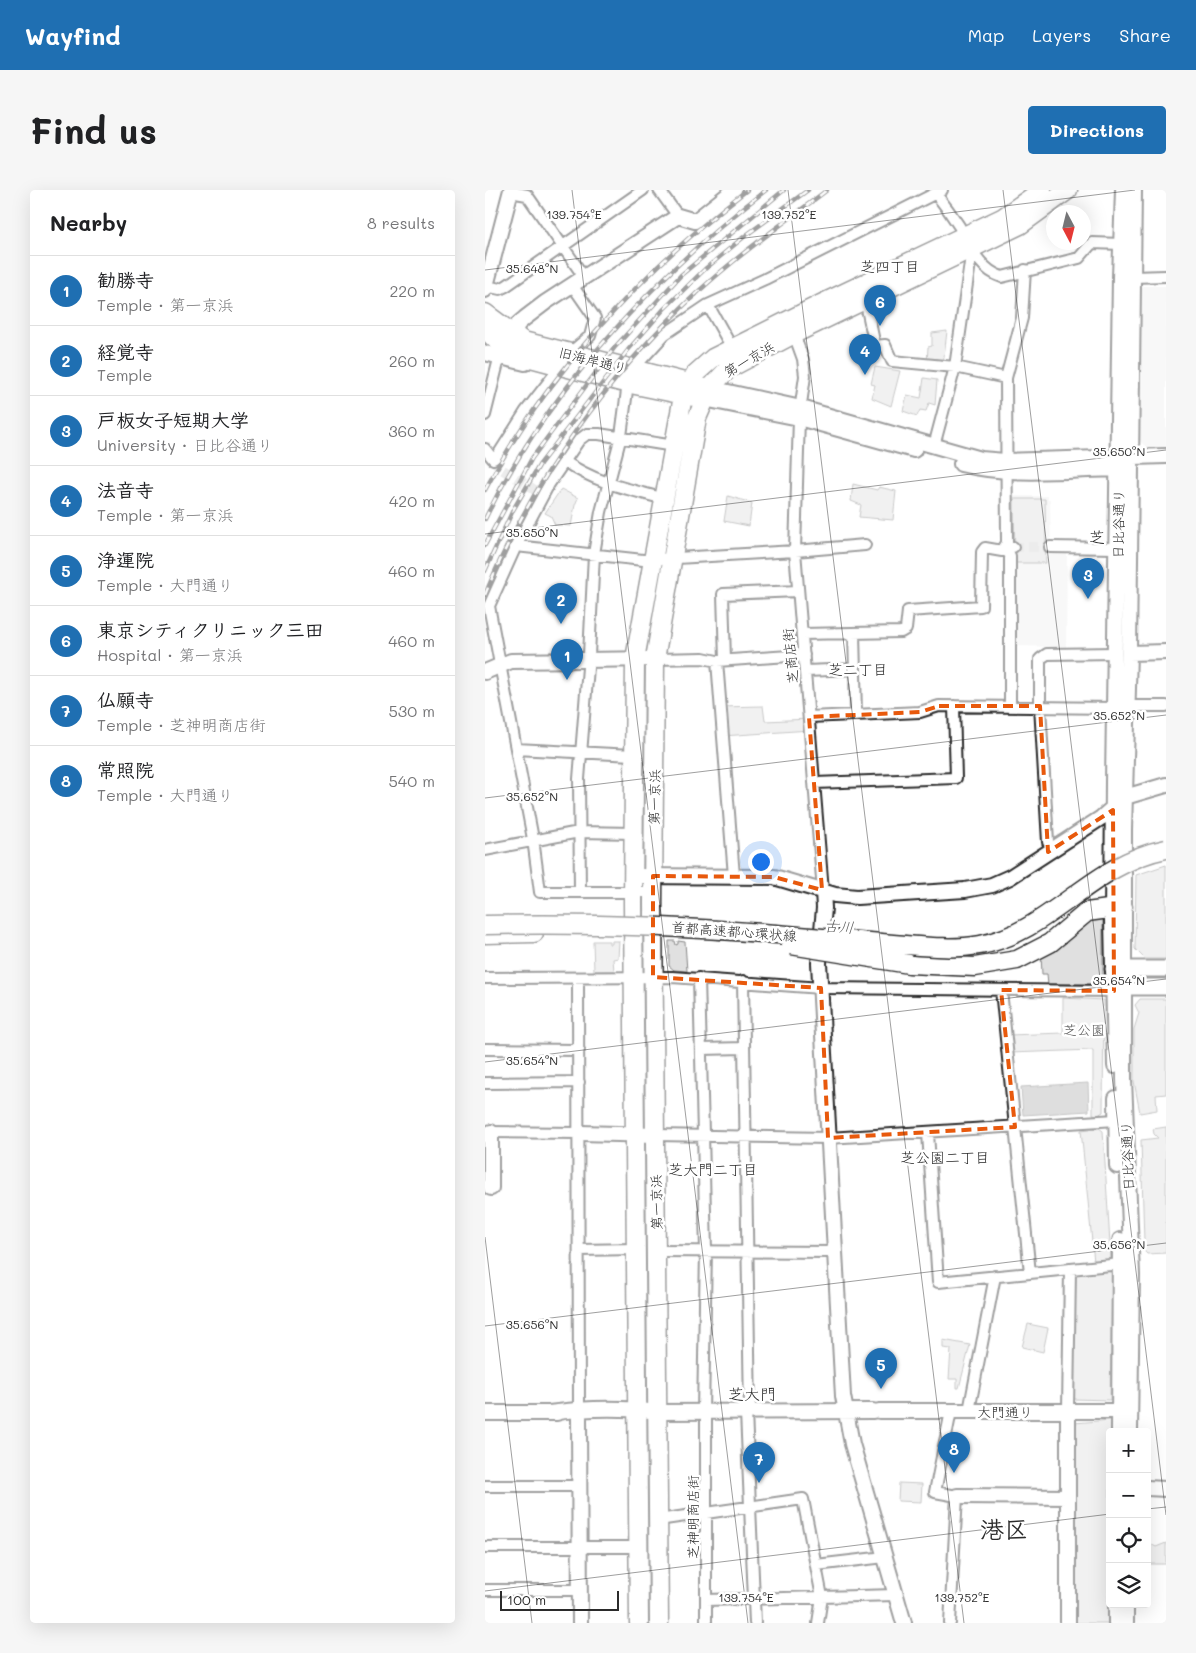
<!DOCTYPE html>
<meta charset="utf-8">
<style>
body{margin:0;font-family:Mali,"Klee One",sans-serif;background:#f6f6f6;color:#202124}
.controls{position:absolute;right:15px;bottom:15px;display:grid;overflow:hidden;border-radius:5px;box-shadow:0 5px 20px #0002}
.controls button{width:45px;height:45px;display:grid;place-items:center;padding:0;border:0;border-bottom:1px solid #e0e0e0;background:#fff;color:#202124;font:25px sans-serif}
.compass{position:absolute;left:561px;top:15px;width:45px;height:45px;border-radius:50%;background:#fff;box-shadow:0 5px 20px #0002;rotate:173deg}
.scale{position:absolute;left:15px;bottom:12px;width:119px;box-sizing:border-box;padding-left:5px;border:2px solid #2b2b2b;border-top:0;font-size:14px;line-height:18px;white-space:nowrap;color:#2b2b2b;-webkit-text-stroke:4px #fff;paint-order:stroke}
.you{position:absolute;left:275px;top:671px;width:18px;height:18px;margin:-12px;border:4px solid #fff;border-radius:50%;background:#1a73e8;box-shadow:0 0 0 8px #1a73e833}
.badge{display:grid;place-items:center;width:32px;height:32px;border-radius:50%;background:#1f6fb2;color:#fff;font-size:16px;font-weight:700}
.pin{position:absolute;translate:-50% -41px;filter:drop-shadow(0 1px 2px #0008)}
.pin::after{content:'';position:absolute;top:26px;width:18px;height:15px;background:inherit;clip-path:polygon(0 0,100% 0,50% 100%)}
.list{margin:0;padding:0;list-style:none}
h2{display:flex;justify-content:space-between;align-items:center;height:65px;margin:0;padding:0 20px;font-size:21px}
h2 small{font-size:16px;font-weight:400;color:#757577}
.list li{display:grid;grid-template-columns:32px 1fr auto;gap:15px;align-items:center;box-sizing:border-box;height:70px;padding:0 20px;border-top:1px solid #e0e0e0}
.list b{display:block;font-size:19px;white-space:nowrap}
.list p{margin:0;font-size:16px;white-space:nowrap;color:#757577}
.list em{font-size:16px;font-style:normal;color:#757577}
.icon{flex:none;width:28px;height:28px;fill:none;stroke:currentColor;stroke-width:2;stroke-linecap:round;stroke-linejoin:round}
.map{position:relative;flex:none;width:681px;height:1433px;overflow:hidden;border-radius:5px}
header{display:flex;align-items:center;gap:30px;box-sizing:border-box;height:70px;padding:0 25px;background:#1f6fb2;color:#fff}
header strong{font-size:24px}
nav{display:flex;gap:28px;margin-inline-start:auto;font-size:18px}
.intro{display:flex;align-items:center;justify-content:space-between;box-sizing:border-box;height:120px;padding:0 30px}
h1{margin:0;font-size:35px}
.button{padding:12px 22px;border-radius:5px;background:#1f6fb2;color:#fff;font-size:18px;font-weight:700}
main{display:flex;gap:30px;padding:0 30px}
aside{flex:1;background:#fff;border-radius:5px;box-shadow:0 5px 20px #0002}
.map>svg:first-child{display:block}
</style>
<header>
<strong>Wayfind</strong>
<nav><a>Map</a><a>Layers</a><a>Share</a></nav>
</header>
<div class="intro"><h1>Find us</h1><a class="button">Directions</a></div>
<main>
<aside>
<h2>Nearby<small>8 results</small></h2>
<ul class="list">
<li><span class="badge">1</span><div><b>勧勝寺</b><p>Temple · 第一京浜</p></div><em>220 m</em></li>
<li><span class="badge">2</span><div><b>経覚寺</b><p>Temple</p></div><em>260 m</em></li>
<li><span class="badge">3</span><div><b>戸板女子短期大学</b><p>University · 日比谷通り</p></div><em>360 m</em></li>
<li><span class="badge">4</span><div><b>法音寺</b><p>Temple · 第一京浜</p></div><em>420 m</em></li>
<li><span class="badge">5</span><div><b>浄運院</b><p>Temple · 大門通り</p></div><em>460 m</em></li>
<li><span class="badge">6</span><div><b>東京シティクリニック三田</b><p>Hospital · 第一京浜</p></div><em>460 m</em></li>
<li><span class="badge">7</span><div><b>仏願寺</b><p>Temple · 芝神明商店街</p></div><em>530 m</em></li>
<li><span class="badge">8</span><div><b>常照院</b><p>Temple · 大門通り</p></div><em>540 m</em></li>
</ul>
</aside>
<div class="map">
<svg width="681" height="1433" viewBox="0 0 681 1433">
<rect width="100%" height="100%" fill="#fff"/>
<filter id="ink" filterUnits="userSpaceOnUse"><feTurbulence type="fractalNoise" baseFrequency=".02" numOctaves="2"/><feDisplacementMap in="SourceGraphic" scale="10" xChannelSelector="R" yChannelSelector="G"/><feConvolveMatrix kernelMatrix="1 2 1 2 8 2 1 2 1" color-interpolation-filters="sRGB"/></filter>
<g filter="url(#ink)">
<!-- built -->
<path fill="#efefef" d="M658,96h23v161l-19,1 -7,-7 1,-152z
M527,306h36v3h2l1,52 16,1 -1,95 -51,-1z"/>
<!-- green -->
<path fill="#e0e0e0" stroke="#868686" d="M462,141l-4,34 -16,-2 1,-16 4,-1v-13z
M390,177l25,4 -9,35 -19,-8 3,-13 -4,-1z
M439,188l13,2 -2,25 -6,-2 -3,8 -6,-1 -3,6 -14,-5 4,-16 14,3z
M368,294l24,6 2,-3 17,4 -3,29 -34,-3 2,-12 -10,-4z
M76,299l17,9 -3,7 -4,21 -16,-1 -4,-9 -6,-3z
M243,306l24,7 -3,23 -25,-5z
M529,309h31l1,64h-31z
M278,516l2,15 45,-2v11l-88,6 -2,-29z
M681,675v94h-21l-10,-10 1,-74z
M604,728h14v66h-55l-1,-10h-5l-1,-19z
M108,751h16v3h3v-3h7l-1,17 -5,1 1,12h-20z
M184,751h6l1,4 2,-1v-3l7,1 2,29 -13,-1 -5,-4z
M578,808l41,2 -1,112 -5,3 -5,-1v-64l-83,3 -1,-18 54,-2z
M655,809h26v95l-10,1 1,15 -17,3 -6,-32v-52l5,-16 -4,-8z
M681,937v126l-19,1 -10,-11 7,-1 -3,-102 17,-2 -4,-4 -1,-5z
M614,938l4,3 8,129 -17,2 -13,-132z
M621,1080l6,3 -2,127 -37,-1v-125l2,-2z
M543,1134l20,4 -5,24 -21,-5z
M458,1150l27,5 -11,43h-2v-9h-8l2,-30 -8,-1z
M626,1230l-3,203h-35l1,-200z
M414,1293l23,1 -1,18 -23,-1z
M662,1352l9,5 10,-4v21h-19z"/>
<!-- water -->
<path fill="#b6b6b6" stroke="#7e7e7e" d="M603,893l1,28 -66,4 -2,-28z"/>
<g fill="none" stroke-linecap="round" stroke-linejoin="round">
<!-- street-tunnel -->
<path stroke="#d5d5d5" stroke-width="10" stroke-dasharray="10 5" stroke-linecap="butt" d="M8,269l7,9 43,27
M528,357h37"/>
<!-- street casing -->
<g stroke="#2b2b2b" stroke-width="14">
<path id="street" d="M174,0l19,26
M25,2l17,3 57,82
M451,4c8,10 16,21 23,32 11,19 20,44 43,51l77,-19 13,-15 30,1
M648,87l33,-1
M1,96l14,3 6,-3 137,-96
M380,109l10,47 10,-1 7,16 63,6 51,11
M223,115l24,43
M309,144l9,25 2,17 -6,42 -4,133 28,340
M0,225l13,-52 7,-5
M449,256l21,-79 17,-118
M0,259l8,10 5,-4 28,-44 35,-45 16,-19 13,-11 5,-18 -23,-33
M79,271c32,22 64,28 101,38
M31,356l127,14 152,-9 70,-6
M565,357l67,1
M369,443l2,81
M317,444l99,-2 5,-3 2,-18 73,-5 1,-54 3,-4 17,3 5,-8 -1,-165 16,-60 3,-48
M170,469l48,-1 14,3 87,-6
M240,470l-2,-66 75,-3
M232,471l17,215
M321,481l49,-2
M525,516v-150l-4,-9h7
M643,516h38
M324,527l111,-5 19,-6 176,2
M31,559l117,6
M329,593l142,-5 -2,-72
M568,659l-5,-7 -8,-136v-47l7,-5 69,-1
M0,660l94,-18 55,1
M95,702l-1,-113 10,-124 5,-101 7,-42 20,-76 7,-53 5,-14 32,-35 43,-29 57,-26 177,-89
M168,702h-113l-7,-53 -44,-233 27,-60 33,-62 30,-44 8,-6h12l75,12
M0,788l187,-1 149,11 293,3
M93,788l1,431
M214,788l7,273 -3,161
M258,791l7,431
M516,800l29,283
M0,859l94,1
M217,859l42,-1
M0,893l94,-1
M1,942l94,1
M443,943l10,149 183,-18
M171,945l172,3 288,-18
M94,1060l57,-1
M172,1061l178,1
M583,1220l2,-141
M484,1221l26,-135
M261,1222l9,211
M0,1296h95
M173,1330l145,-21 19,98 -4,26
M0,1357h153
M331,1375l69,-8
M0,1400h95
M221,1410l190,-5
M221,1433v-211
M465,1433l7,-127 -22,-4 16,-81"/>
</g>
<!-- secondary casing -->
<g stroke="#2b2b2b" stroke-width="18">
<path id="secondary" d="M0,100l26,-100
M29,154l-1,-8 5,-12 7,-6 21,-16 132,-86 17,5 39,-31
M0,163l40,10
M225,198l91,20 180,51 24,2 161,-5
M219,209l95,19 115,32
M476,274c50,13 106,6 157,5l7,-6
M644,463l37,-1
M0,482l26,-11 144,-2
M149,686l140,1 61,18 22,2 108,-7 27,-5 18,-8 91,-59 24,-21 41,-12
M338,701l1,17 -5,55 24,433 9,48 52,179
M630,876l-3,-147 1,-137 7,-505 3,-87
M631,908l1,68
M6,942v56
M95,943l76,2
M394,1221h249
M0,1223h72
M64,1223c36,-5 73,-6 109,-1l215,-1
M94,1225l1,208
M634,1242l1,-192
M645,1242l2,-157 -8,-196v-249l5,-177 5,-463
M662,1298l19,1
M472,1306l111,1
M583,1433v-213
M631,1433v-19
M641,1433v-19"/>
</g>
<!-- primary casing -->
<g stroke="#2b2b2b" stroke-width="19">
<path id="primary" d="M628,779h53
M629,801l10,-4h42"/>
</g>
<!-- highway casing -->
<g stroke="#2b2b2b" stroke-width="21">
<path id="highway" d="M0,123l38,28 177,45
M0,139l16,16 15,9 105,28 73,15
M0,744l49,-1
M424,774l66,3 42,-7 33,-17 37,-31 36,-5
M154,1433l-6,-720 2,-244 48,-263 12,-22 18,-16 110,-55 179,-85 40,-28
M174,1433l-6,-720 2,-244 42,-241 13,-30 18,-19 66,-35 226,-109 48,-35"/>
</g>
<!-- street -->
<use href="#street" stroke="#fff" stroke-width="10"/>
<!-- secondary -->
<use href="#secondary" stroke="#fff" stroke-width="14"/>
<!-- primary -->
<use href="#primary" stroke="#fff" stroke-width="15"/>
<!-- highway -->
<use href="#highway" stroke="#fff" stroke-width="18"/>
<!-- rail casing -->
<g stroke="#2b2b2b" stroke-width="4.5">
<path id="rail" d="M0,300c62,-117 157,-219 262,-300
M0,329c62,-128 169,-243 281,-329
M0,355l47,-87 83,-111 66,-72 103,-85
M0,381l28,-61 27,-46 88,-114 36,-41 41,-40 40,-33 63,-46
M0,405c47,-115 123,-220 214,-304 40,-37 85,-68 128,-101"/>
</g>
<!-- rail -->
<use href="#rail" stroke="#fff" stroke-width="2.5" stroke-dasharray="8" stroke-linecap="butt"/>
<!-- highway-bridge casing -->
<g stroke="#2b2b2b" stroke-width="21" stroke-linecap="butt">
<path id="highway-bridge" d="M0,735c98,-2 194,1 291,9 39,3 78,7 117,10 28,2 58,6 87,1 71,-13 110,-81 186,-96
M306,755l118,19"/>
</g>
<!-- highway-bridge -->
<use href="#highway-bridge" stroke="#fff" stroke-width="18"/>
</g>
</g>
<!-- marked area -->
<path d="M0 0H681V1433H0ZM454,516h101l8,146 65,-42 1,181 -113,-1 14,137 -187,11 -7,-150 -168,-11v-101l121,1 48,13 -13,-173 111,-5z" fill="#fff" fill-opacity=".55" fill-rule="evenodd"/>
<path fill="none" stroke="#e8590c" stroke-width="4" stroke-dasharray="10 6" stroke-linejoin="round" d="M454,516h101l8,146 65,-42 1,181 -113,-1 14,137 -187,11 -7,-150 -168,-11v-101l121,1 48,13 -13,-173 111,-5z"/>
<!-- ticks -->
<path fill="none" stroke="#2b2b2b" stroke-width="1" stroke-opacity="0.45" d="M87,0l176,1433M303,0l176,1433M518,0l163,1325M0,80l650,-80M0,344l681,-84M0,608l681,-83M0,872l681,-83M0,1047l47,386M0,1136l681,-83M662,1319l19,-2M0,1401l625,-77"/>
<g text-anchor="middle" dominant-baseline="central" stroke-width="5" stroke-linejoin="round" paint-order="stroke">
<!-- street labels -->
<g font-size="14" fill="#2b2b2b" stroke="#fff">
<text transform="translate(264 169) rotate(-30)">第一京浜</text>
<text transform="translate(108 170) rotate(14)">旧海岸通り</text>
<text transform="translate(633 334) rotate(-89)">日比谷通り</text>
<text transform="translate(305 466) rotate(-96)">芝商店街</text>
<text transform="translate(169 607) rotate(-89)">第一京浜</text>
<text transform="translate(249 741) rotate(4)">首都高速都心環状線</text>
<text transform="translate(642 966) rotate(-92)">日比谷通り</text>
<text transform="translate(171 1012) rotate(-91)">第一京浜</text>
<text x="520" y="1221">大門通り</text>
<text transform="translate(207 1327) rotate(-90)">芝神明商店街</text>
</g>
<!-- park labels -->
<g font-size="14" fill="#585858" stroke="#fff">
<text x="599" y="839">芝公園</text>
</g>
<!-- neighbourhood labels -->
<g font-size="15" fill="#2b2b2b" stroke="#fff">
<text x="405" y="76">芝四丁目</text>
<text x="373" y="479">芝二丁目</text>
<text x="460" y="967">芝公園二丁目</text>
<text x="228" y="979">芝大門二丁目</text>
</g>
<!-- water labels -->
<g font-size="15" font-style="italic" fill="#5c5c5c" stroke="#fff">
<text transform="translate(354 736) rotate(4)">古川</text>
</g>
<!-- quarter labels -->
<g font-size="16" fill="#2b2b2b" stroke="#fff">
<text x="612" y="346">芝</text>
<text x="267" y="1203">芝大門</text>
</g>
<!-- town labels -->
<g font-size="24" font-weight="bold" fill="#2b2b2b" stroke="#fff">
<text x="519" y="1338">港区</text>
</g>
</g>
<g font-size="12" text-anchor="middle" fill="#2b2b2b" stroke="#fff" stroke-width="5" stroke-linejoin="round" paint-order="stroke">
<text x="89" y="29">139.754°E</text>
<text x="304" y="29">139.752°E</text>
<text x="47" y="83">35.648°N</text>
<text x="634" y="266">35.650°N</text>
<text x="47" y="347">35.650°N</text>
<text x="634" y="530">35.652°N</text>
<text x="47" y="611">35.652°N</text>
<text x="634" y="795">35.654°N</text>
<text x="47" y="875">35.654°N</text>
<text x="634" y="1059">35.656°N</text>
<text x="47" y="1139">35.656°N</text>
<text x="261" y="1412">139.754°E</text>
<text x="477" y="1412">139.752°E</text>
</g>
</svg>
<div class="controls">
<button>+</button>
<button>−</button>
<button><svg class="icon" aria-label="locate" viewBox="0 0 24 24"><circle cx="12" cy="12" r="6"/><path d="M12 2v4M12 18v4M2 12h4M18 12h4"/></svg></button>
<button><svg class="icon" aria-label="layers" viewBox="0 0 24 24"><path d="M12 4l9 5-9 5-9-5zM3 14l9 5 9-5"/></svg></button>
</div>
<svg class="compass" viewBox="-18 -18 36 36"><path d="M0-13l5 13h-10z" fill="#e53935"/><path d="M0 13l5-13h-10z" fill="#757577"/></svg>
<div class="scale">100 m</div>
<div class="you"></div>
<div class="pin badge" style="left:82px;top:490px">1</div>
<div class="pin badge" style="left:76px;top:434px">2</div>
<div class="pin badge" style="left:603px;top:409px">3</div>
<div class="pin badge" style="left:380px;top:185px">4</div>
<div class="pin badge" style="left:396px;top:1199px">5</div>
<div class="pin badge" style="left:395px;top:136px">6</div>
<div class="pin badge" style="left:274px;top:1293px">7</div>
<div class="pin badge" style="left:469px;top:1283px">8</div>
</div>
</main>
